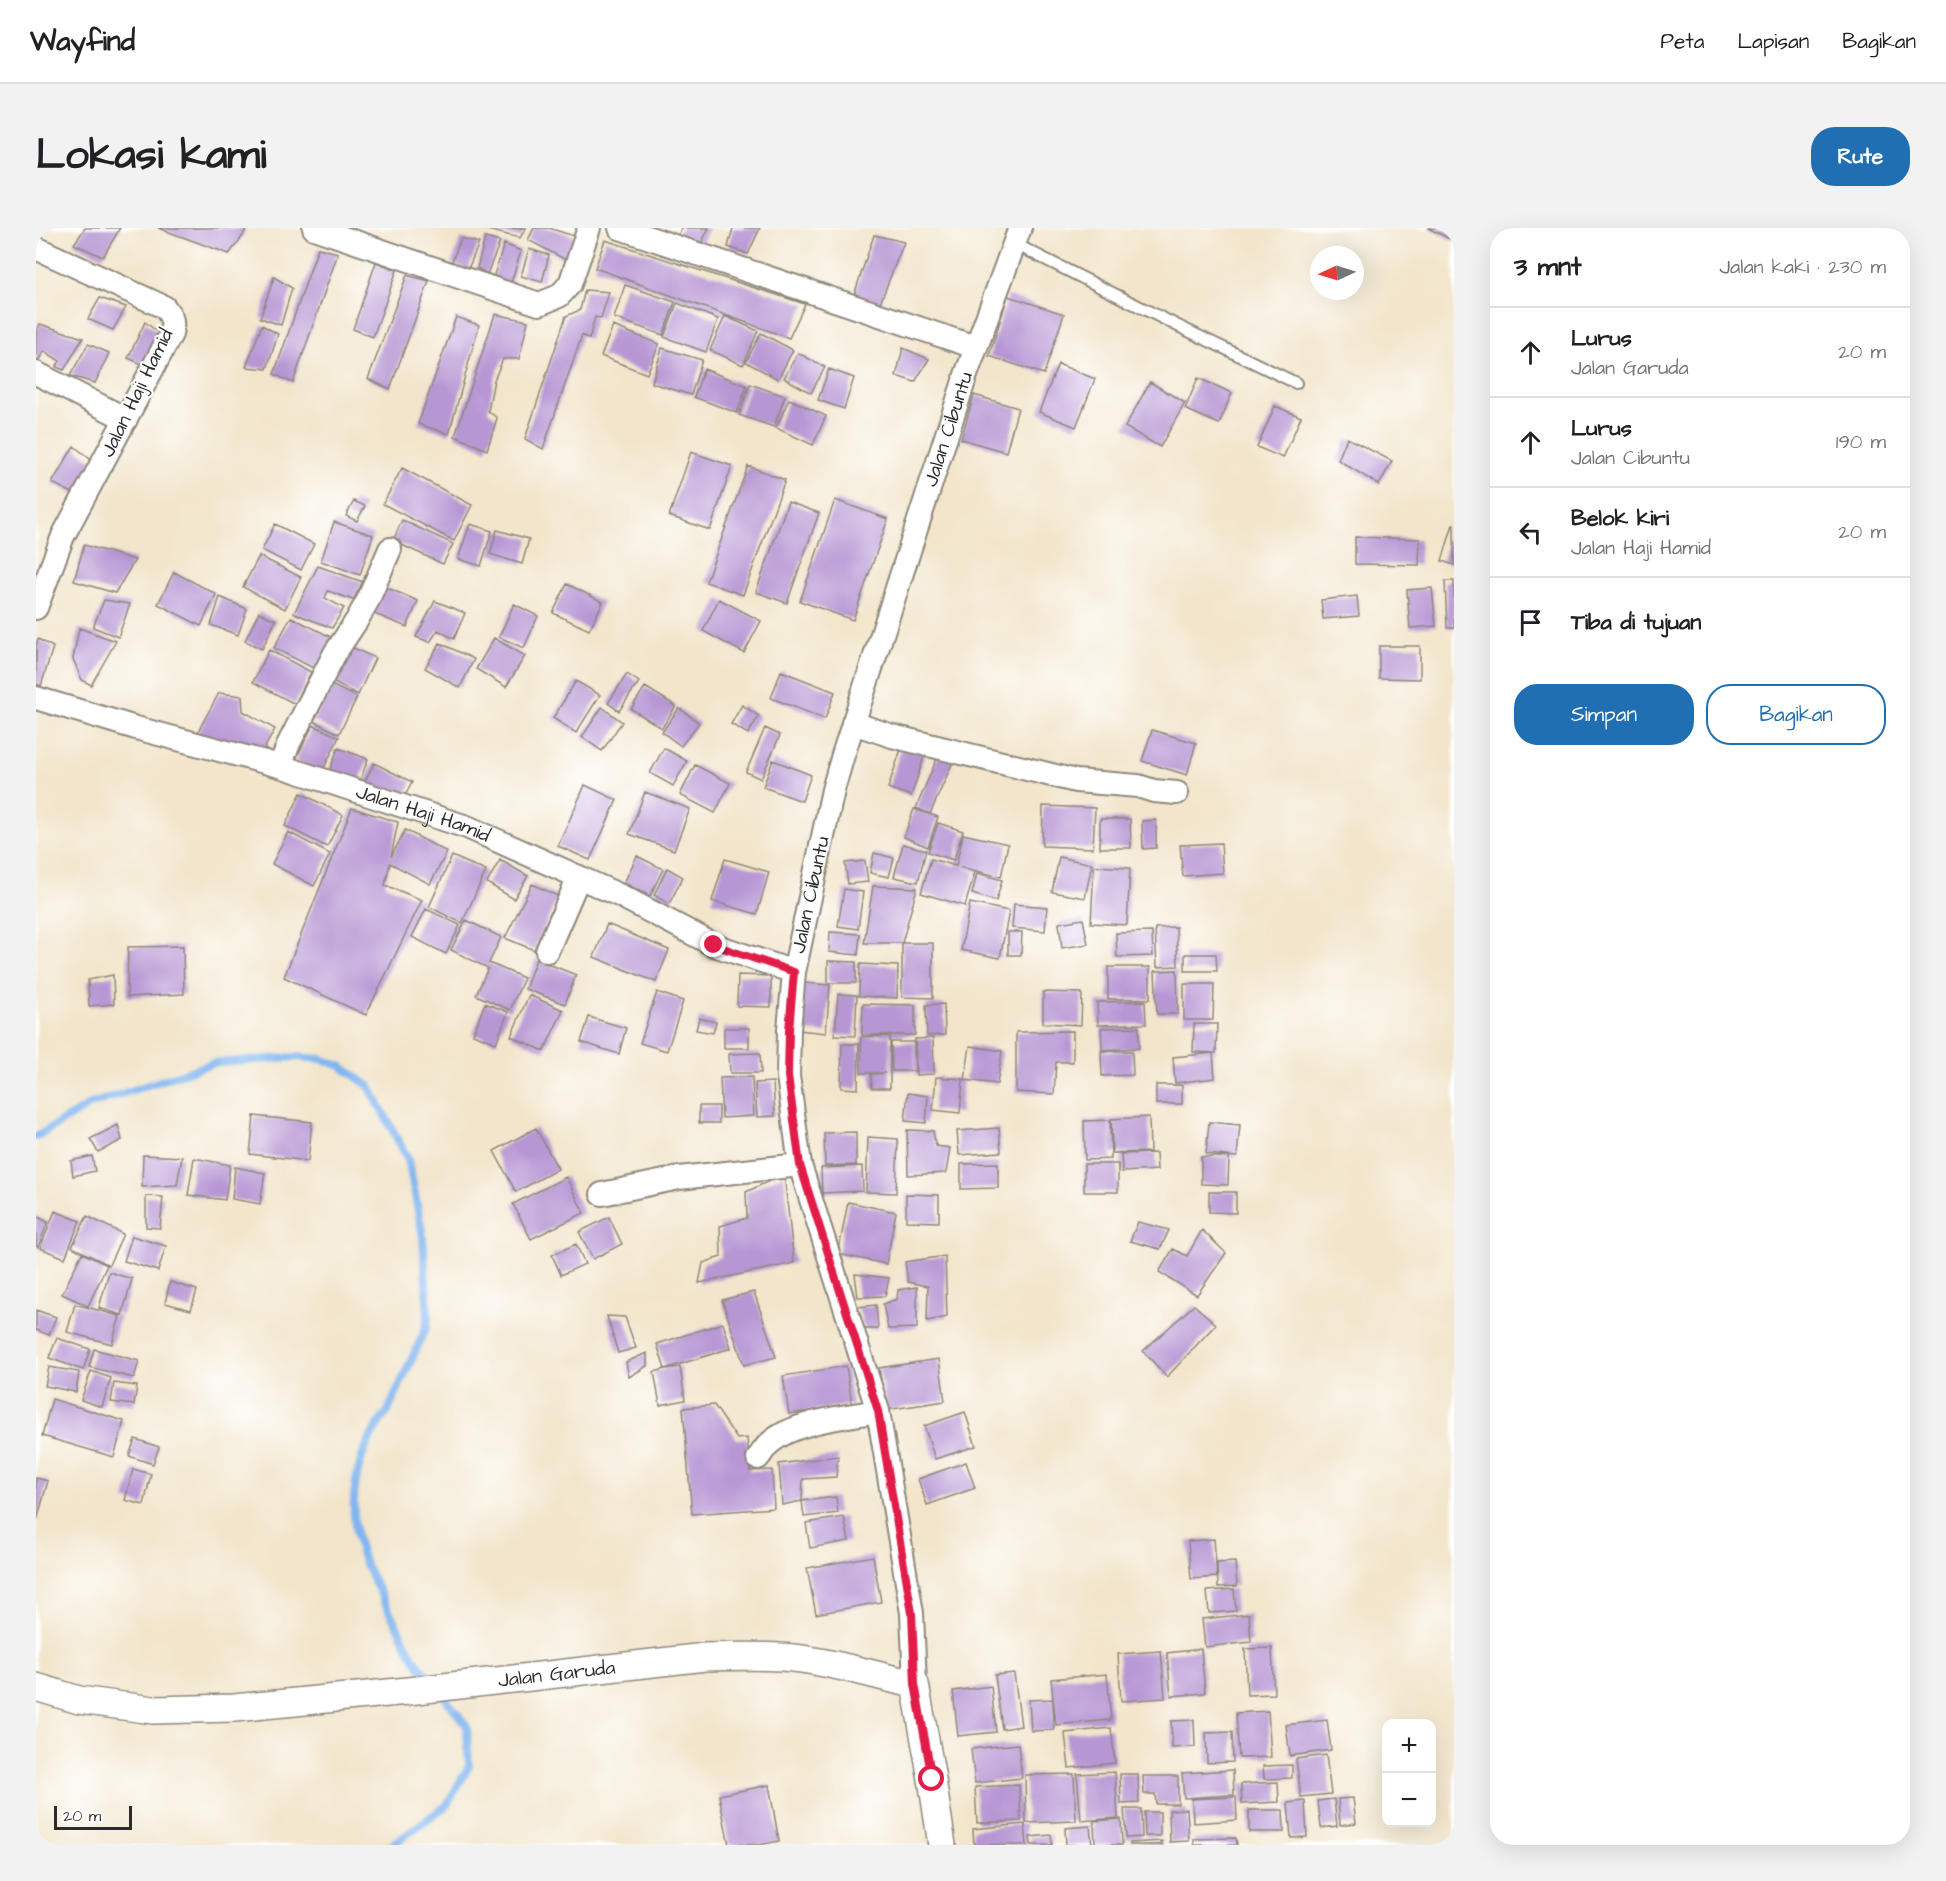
<!DOCTYPE html>
<html lang="id">
<meta charset="utf-8">
<style>
body{margin:0;font-family:"Architects Daughter",sans-serif;background:#f2f2f2;color:#202124}
.controls{position:absolute;right:18px;bottom:18px;display:grid;overflow:hidden;border-radius:12px;box-shadow:0 6px 24px #0002}
.controls button{width:54px;height:54px;display:grid;place-items:center;padding:0;border:0;border-bottom:2px solid #e0e0e0;background:#fff;color:#202124;font:30px sans-serif}
.compass{position:absolute;left:1274px;top:18px;width:54px;height:54px;border-radius:50%;background:#fff;box-shadow:0 6px 24px #0002;rotate:266deg}
.scale{position:absolute;left:18px;bottom:15px;width:78px;box-sizing:border-box;padding-left:6px;border:3px solid #2b2b2b;border-top:0;font-size:16px;line-height:21px;white-space:nowrap;color:#2b2b2b;-webkit-text-stroke:4px #fff;paint-order:stroke}
.stop{position:absolute;width:18px;height:18px;margin:-14px;border:4px solid #e11d48;border-radius:50%;background:#fff}
.stop.end{background:#e11d48;border-color:#fff;box-shadow:0 2px 6px #0008}
.list{margin:0;padding:0;list-style:none}
h2{display:flex;justify-content:space-between;align-items:center;height:78px;margin:0;padding:0 24px;font-size:26px}
h2 small{font-size:20px;font-weight:400;color:#757577}
.list li{display:grid;grid-template-columns:39px 1fr auto;gap:18px;align-items:center;box-sizing:border-box;height:90px;padding:0 24px;border-top:2px solid #e0e0e0}
.list b{display:block;font-size:22px;white-space:nowrap}
.list p{margin:0;font-size:20px;white-space:nowrap;color:#757577}
.list em{font-size:20px;font-style:normal;color:#757577}
.actions{display:flex;gap:12px;padding:18px 24px}
.actions a{flex:1;padding:14px 0;border:2px solid #1f6fb2;border-radius:24px;text-align:center;font-size:21px;color:#1f6fb2}
.actions .main{background:#1f6fb2;color:#fff}
.icon{flex:none;width:33px;height:33px;fill:none;stroke:currentColor;stroke-width:2;stroke-linecap:round;stroke-linejoin:round}
.map{position:relative;flex:none;width:1418px;height:1617px;overflow:hidden;border-radius:24px}
header{display:flex;align-items:center;gap:36px;box-sizing:border-box;height:84px;padding:0 30px;background:#fff;border-bottom:2px solid #e0e0e0}
header strong{font-size:28px}
nav{display:flex;gap:33px;margin-inline-start:auto;font-size:21px}
.intro{display:flex;align-items:center;justify-content:space-between;box-sizing:border-box;height:144px;padding:0 36px}
h1{margin:0;font-size:42px}
.button{padding:15px 27px;border-radius:24px;background:#1f6fb2;color:#fff;font-size:21px;font-weight:700}
main{display:flex;gap:36px;padding:0 36px}
aside{flex:1;background:#fff;border-radius:24px;box-shadow:0 6px 24px #0002}
.map>svg:first-child{display:block}
</style>
<header>
<strong>Wayfind</strong>
<nav><a>Peta</a><a>Lapisan</a><a>Bagikan</a></nav>
</header>
<div class="intro"><h1>Lokasi kami</h1><a class="button">Rute</a></div>
<main>
<div class="map">
<svg width="1418" height="1617" viewBox="0 0 1418 1617">
<rect width="100%" height="100%" fill="#fff"/>
<filter id="ink" filterUnits="userSpaceOnUse"><feTurbulence type="fractalNoise" baseFrequency=".0167" numOctaves="2"/><feDisplacementMap in="SourceGraphic" scale="12" xChannelSelector="R" yChannelSelector="G"/><feConvolveMatrix kernelMatrix="1 2 1 2 8 2 1 2 1" color-interpolation-filters="sRGB"/></filter>
<filter id="wash" filterUnits="userSpaceOnUse"><feTurbulence type="fractalNoise" baseFrequency=".008" numOctaves="4" result="noise"/><feDisplacementMap in="SourceGraphic" scale="24" xChannelSelector="R" yChannelSelector="G"/><feGaussianBlur stdDeviation="1.35" result="paint"/><feColorMatrix in="noise" values="0 0 0 0 0 0 0 0 0 0 0 0 0 0 0 0 0 1.4 0 .05"/><feComposite in="paint" operator="in"/></filter>
<g filter="url(#wash)">
<rect width="100%" height="100%" fill="#f2e5cb"/>
<g fill="none" stroke-linecap="round" stroke-linejoin="round">
<!-- stream -->
<path stroke="#80b6ef" stroke-width="8" d="M0,909l55,-33 123,-41 82,-6 25,2 20,7 28,20 39,73 15,77 5,80 -2,12 -38,83c-36,45 -44,102 -22,155l47,91 20,25
M356,1617l55,-40 22,-39 -2,-40 -25,-32"/>
</g>
<g id="blocks">
<!-- building -->
<path fill="#b796d4" d="M49,0h35l-17,29 -29,-13z
M122,0h88l-3,8 -14,18z
M443,0h47l-6,10z
M498,0h15l28,9 -5,26 -44,-23z
M645,0h28l-10,20 -22,-9z
M697,0h27l-12,26 -20,-7z
M1392,0h26v13z
M838,7l30,7 -25,64 -25,-11z
M425,10l18,5 -11,26 -17,-5z
M449,10l15,4 -13,32 -10,-6z
M569,12l200,64 -16,34 -194,-70z
M468,16l17,7 -11,35 -17,-8z
M282,20l20,5 -45,130 -19,-9z
M493,21l20,6 -7,27 -21,-6z
M340,34l21,8 -24,67 -20,-8z
M371,47l22,6 -39,108 -22,-10z
M238,49l18,11 -11,37 -21,-7z
M589,57l50,17 -12,33 -49,-17z
M549,62l24,2 -8,26 -6,-1 -6,22 -7,-4 -39,114 -18,-10 41,-123 14,-6z
M972,68l56,18 -20,60 -55,-18z
M64,70l26,9 -13,23 -25,-11z
M641,75l41,16 -12,33 -42,-15z
M459,86l33,7 -9,38h-16l-9,21 -6,31 9,7 -10,32 -32,-14z
M689,88l33,15 -15,34 -33,-15z
M420,89l23,8 -30,109 -31,-10z
M109,94l14,11 -10,34 -21,-9z
M4,96l43,14 -19,32 -8,-3 4,-6 -16,-10 -6,10 -2,-1v-28z
M226,97l16,9 -11,35 -21,-2z
M577,98l46,18 -12,30 -46,-18z
M725,105l32,17 -15,29 -32,-17z
M52,116l21,9 -14,30 -25,-7z
M626,120l40,12 -11,35 -39,-12z
M867,120l26,11 -14,23 -19,-6z
M762,125l27,14 -14,26 -27,-15z
M1022,136l37,15 -19,48 -37,-15z
M668,141l43,17 -10,27 -43,-16z
M793,141l25,9 -10,31 -26,-9z
M1162,150l34,15 -13,31 -34,-15z
M1114,154l35,21 -25,44 -35,-20z
M714,156l35,12 -11,31 -35,-12z
M938,167l44,13 -12,44 -45,-13z
M753,171l37,17 -13,29 -37,-17z
M1239,178l26,11 -18,41 -26,-11z
M1311,210l45,23 -13,24 -41,-25z
M38,218l21,17 -12,35 -31,-15z
M655,224l41,14 -22,64 -41,-14z
M712,238l37,14 -42,115 -37,-13z
M366,240l70,37 -18,36 -71,-37z
M799,272l53,19 -35,101 -53,-19z
M318,273l11,5 -8,15 -11,-5z
M752,274l31,11 -32,90 -31,-11z
M366,292l51,24 -10,20 -50,-23z
M298,294l39,13 -13,40 -39,-14z
M239,296l39,20 -13,26 -39,-20z
M434,296l22,7 -11,35 -23,-7z
M1417,296h1v41l-12,-4z
M461,302l32,9 -7,25 -32,-10z
M1319,309l65,2 -1,26 -64,-1z
M48,317l51,15 -20,33 -41,-12z
M223,328l42,21 -16,32 -42,-22z
M282,338l45,16 -10,18 -25,-9 -3,7 19,10 -12,20 -38,-15z
M138,344l42,22 -15,32 -43,-22z
M1409,353h9v47h-7z
M531,356l36,18 -14,28 -36,-17z
M347,358l35,15 -11,26 -35,-14z
M1396,360l4,38 -26,2 -3,-38z
M1321,368l2,20 -36,3 -2,-19z
M184,369l27,12 -9,26 -27,-10z
M683,371l42,22 -17,32 -41,-22z
M68,372l26,4 -12,33 -25,-10z
M399,373l30,12 -11,26 -16,-9 -8,12 -14,-5z
M478,376l24,12 -14,32 -25,-11z
M223,384l17,8 -14,29 -17,-8z
M255,389l42,21 -16,32 -43,-22z
M43,400l37,13 -25,44 -9,-5 -9,-21z
M458,410l31,18 -19,31 -30,-18z
M2,411l15,8 -12,39 -5,-2v-39z
M404,415l34,16 -14,29 -35,-20z
M313,418l26,12 -17,37 -26,-13z
M1343,418h41v33l-41,-1z
M233,422l42,22 -16,32 -42,-22z
M745,443l54,21 -10,27 -54,-21z
M591,446l12,8 -20,29 -11,-8z
M540,453l24,14 -24,38 -23,-15z
M295,457l26,12 -18,37 -26,-13z
M609,459l31,19 -14,22 -31,-19z
M183,465l23,3 1,15 32,18 -16,29 -63,-23z
M706,477l17,11 -11,18 -17,-10z
M566,479l20,15 -20,29 -20,-14z
M643,480l20,15 -18,23 -19,-14z
M277,497l26,12 -18,37 -26,-13z
M729,500l15,7 -19,44 -15,-7z
M1116,502l44,13 -9,32 -45,-14z
M867,515l23,8 -15,45 -23,-8z
M302,520l30,11 -10,27 -30,-11z
M628,520l23,13 -14,25 -23,-13z
M905,521l15,6 -26,59 -14,-6z
M737,532l38,15 -9,26 -39,-14z
M338,535l38,19 -10,20 -38,-19z
M659,537l35,18 -15,30 -35,-18z
M549,557l32,15 -27,60 -32,-14z
M609,564l45,17 -16,41 -45,-16z
M265,565l42,22 -16,32 -42,-21z
M1007,578l52,2 -2,40 -51,-2z
M316,580l46,14 -7,35 14,-27 42,22 -17,32 -40,-21 -5,22 37,15 -56,115 -82,-38z
M878,581l24,8 -10,30 -24,-10z
M1064,591h30l1,29h-31z
M1120,592v28l-13,1 -1,-28z
M902,595l25,8 -9,29 -26,-8z
M252,604l42,22 -16,32 -42,-22z
M927,606l45,10 -7,33 -41,-10 15,5 -10,34 -44,-13 10,-34 25,7z
M1185,615l2,30 -40,3 -3,-31z
M867,616l23,6 -8,32 -24,-5z
M838,625l20,5 -5,19 -19,-4z
M416,628l34,15 -24,52 -33,-16z
M601,628l26,13 -13,27 -26,-13z
M1023,629l33,7 -7,34 -33,-6z
M689,631l44,13 -12,42 -45,-13z
M464,632l28,16 -14,23 -27,-16z
M829,633l3,21 -20,2 -3,-21z
M1058,638l36,2 -3,57 -36,-2z
M631,640l16,9 -14,27 -15,-9z
M941,645l25,7 -6,21 -24,-7z
M496,656l26,12 -24,54 -29,-12z
M837,658l44,2 -15,55h-38z
M808,661l19,3 -5,37 -20,-3z
M934,675l39,8 -9,47 -39,-8z
M978,676l33,3 -2,24 -33,-3z
M390,681l34,16 -14,29 -34,-17z
M1047,691l5,25 -26,4 -3,-25z
M430,692l35,17 -12,26 35,15 -14,32 -34,-15 12,-27 -37,-18z
M571,696l62,26 -13,32 -62,-25z
M1140,699l2,39 -21,1 -2,-39z
M794,704l30,2 -2,21 -29,-3z
M972,704h14l-1,23h-13z
M1116,704l1,24 -36,1 -1,-24z
M866,715h31v55l-31,-1z
M147,718l1,48 -57,3 1,-50z
M1149,726h31l1,17h-32z
M500,731l40,16 -11,29 -40,-15z
M792,733l28,1v21h-28z
M824,736l38,2 -1,32 -38,-2z
M1072,739h42v32h-42z
M1141,742l1,44h-21l-2,-43z
M77,747l1,29 -25,2 -1,-26z
M702,747l33,1v31l-34,-1z
M767,755l27,2 -4,48 -28,-3z
M1148,756h30l-1,36h-29z
M621,764l26,9 -16,50 -27,-8z
M1007,764l39,1 -1,32 -38,-2z
M802,766l19,1 -2,41 -20,-1z
M493,767l34,15 -19,41 -33,-15z
M1109,773l1,23 -48,1 -1,-23z
M449,775l23,9 -12,31 -23,-9z
M827,776l52,1v30h-53z
M908,776l1,31 -18,1 -1,-31z
M553,789l37,11 -7,26 -38,-12z
M663,790l17,4 -3,11 -17,-3z
M1158,796h23l-1,29 -23,-1z
M1103,799v21l-37,2 -1,-22z
M688,800h25v20h-25z
M1037,803v31h-17l-2,32 -38,-2v-60z
M854,808v52h-18l-1,-14 14,-1h-24v-36z
M897,810l1,36 -18,1 -1,-36z
M855,814h23l1,29h-23z
M806,816h17l-1,45 -17,-1z
M934,818l32,5 -5,33 -32,-4z
M1065,823h31l1,24 -31,1z
M724,825l1,20h-31l-1,-19z
M1177,825l2,25 -40,5 -2,-26z
M716,849l2,39 -32,2 -2,-40z
M900,849l27,2 -3,34 -27,-3z
M737,854l2,34 -18,1 -2,-34z
M1120,857h26v19h-26z
M872,865l20,3 -2,27 -21,-2z
M663,878h20v17h-20z
M218,888l58,6 -4,39 -58,-7z
M1113,889l1,35 -38,1 -1,-34z
M1074,892l1,39 -26,1 -1,-39z
M1173,894l31,3 -3,32 -31,-3z
M82,897l4,15 -24,12 -8,-13z
M500,900l22,41 -42,23 -22,-41z
M963,900l2,24 -42,3 -2,-24z
M871,902l26,1 3,15 14,2 -4,25 -38,2z
M820,904v33l-31,1 -1,-33z
M832,909l30,2 -2,54 -30,-1z
M1120,925l1,17 -35,2 -1,-18z
M107,927l39,2 -5,28 -35,2z
M56,928l3,15 -22,5 -2,-15z
M1165,929h28l-1,28 -27,-1z
M158,930l36,7 -5,35 -37,-5z
M962,935v25l-37,1v-25z
M1048,936h34v28h-34z
M826,938l1,25 -41,2 -1,-25z
M199,939l30,6 -5,31 -28,-5z
M748,946l10,89 -95,20 4,-20 18,-6 -1,-31 27,-8 -1,-26z
M530,949l18,36 -53,26 -18,-35z
M1173,964h27v21l-27,-1z
M870,966l33,1v27l-33,-1z
M110,968l17,1 -3,31 -14,-1z
M812,974l48,10 -10,52 -48,-10z
M19,983l25,10 -15,37 -25,-10z
M0,988l12,6 -10,25 -2,-1z
M51,988l36,18 -14,31 -37,-18z
M573,989l13,27 -29,15 -14,-27z
M1102,994l31,8 -9,19 -30,-8z
M1166,1002l24,23 -29,42 -38,-23 14,-23 14,7z
M96,1008l34,10 -8,25 -34,-10z
M540,1016l9,20 -24,11 -9,-20z
M46,1025l25,12 -19,41 -26,-12z
M909,1028l2,61 -20,4 1,-35 -20,-4 -3,-20z
M73,1044l23,7 -10,36 -23,-7z
M819,1046l34,4 -4,18 -27,1z
M134,1054l27,8 -6,20 -26,-7z
M881,1059v41l-29,1 -5,-25 14,-5 1,-9z
M718,1064l22,65 -32,8 -22,-65z
M39,1076l45,12 -8,28 -45,-12z
M840,1077l2,24h-14l-6,-22z
M1158,1077l22,19 -49,53 -24,-26z
M0,1082l20,7 -7,18 -13,-5z
M571,1088l18,1 11,31 -18,5z
M687,1095l8,25 -66,21 15,-2 5,33 -25,5 -6,-33 11,-3 -8,-25z
M21,1110l33,11 -7,21 -34,-12z
M58,1121l45,12 -5,17 -45,-11z
M611,1125v13l-18,11 -3,-15z
M903,1131l6,42 -59,9 -7,-42z
M810,1138l6,39 -63,9 -6,-38z
M13,1139l30,5 -3,20 -31,-6z
M55,1143l20,7 -9,29 -21,-7z
M78,1155l23,3 -3,19 -23,-3z
M16,1171l72,22 -10,36 -72,-21z
M678,1177l23,34 10,-1 3,33 22,-1 2,38 -82,6 -9,-106z
M929,1184l11,34 -41,13 -11,-33z
M99,1211l24,8 -6,17 -24,-8z
M802,1228l-2,21 -33,2 -1,22 -20,4 -3,-41z
M930,1234l9,26 -48,17 -9,-26z
M97,1241l18,5 -7,31 -19,-5z
M0,1250l12,3 -11,39h-1z
M800,1269l2,16 -34,4 -2,-16z
M808,1289l5,24 -39,7 -4,-25z
M1178,1311l3,38 -26,2 -3,-38z
M837,1328l8,46 -65,12 -9,-46z
M1199,1334l2,24 -19,1 -1,-24z
M1198,1361l2,22 -27,2 -2,-22z
M1213,1386l2,28 -46,5 -3,-28z
M1236,1420l2,46 -27,1 -2,-46z
M1165,1421l4,44 -34,3 -4,-43z
M1125,1423l4,47 -44,3 -3,-47z
M978,1445l7,53 -19,3 -7,-54z
M1071,1446l4,46 -55,5 -5,-46z
M955,1458l5,46 -38,4 -5,-45z
M1017,1471l1,31 -23,1 -2,-31z
M1232,1483l3,46 -32,1 -3,-45z
M1158,1492l1,27 -23,1 -1,-27z
M1291,1492l4,30 -41,6 -4,-31z
M1075,1500l4,35 -46,5 -4,-35z
M1196,1504l1,30 -26,1 -1,-30z
M982,1516l4,34 -47,5 -4,-34z
M1290,1527l5,39 -30,3 -5,-38z
M1256,1537v13l-28,1 -1,-13z
M1197,1542l1,25 -50,3 -2,-25z
M1079,1544l3,46 -37,3 -4,-47z
M1038,1546l2,47 -50,2 -1,-48z
M1084,1546h18l1,29 -18,1z
M1107,1548h35v28h-22l-1,-10h-11z
M1242,1554l1,20 -37,2 -1,-20z
M733,1557l10,56 -20,4h-30l-10,-50z
M983,1557l2,36 -44,2 -2,-36z
M1200,1569l1,23 -44,3 -1,-24z
M1317,1570l3,25 -16,2 -2,-26z
M1298,1571l3,27 -16,2 -3,-27z
M1269,1573l2,36 -16,1 -3,-35z
M1088,1581h17l1,28 -16,1z
M1151,1581l2,32 -19,1 -1,-32z
M1213,1582h34l1,22h-35z
M1108,1584h16v24h-15z
M1085,1591l1,26h-27l-1,-24z
M989,1596l2,21h-53l-1,-16z
M1054,1598l2,19h-26l-1,-17z
M1015,1607l1,10h-21l-1,-8z
M1200,1610l1,7h-43v-6z
M1126,1613v4h-32v-2z"/>
</g>
</g>
<g filter="url(#ink)">
<use href="#blocks" fill-opacity="0" stroke="#8e887b" stroke-width="1.5"/>
<g fill="none" stroke-linecap="round" stroke-linejoin="round">
<!-- service casing -->
<g stroke="#8e887b" stroke-width="14">
<path id="service" d="M979,16l161,81 120,58"/>
</g>
<!-- minor casing -->
<g stroke="#8e887b" stroke-width="26">
<g id="minor">
<path d="M278,0l225,76 20,-8 11,-12 19,-56"/>
<path d="M584,0l355,119"/>
<path d="M0,20l128,59c8,9 10,15 7,27l-108,202 -27,72"/>
<path d="M0,145l90,46"/>
<path id="s1" d="M0,470l100,30 144,38 187,61 154,69 93,49 80,27"/>
<path d="M817,495l39,13 184,45 62,5 16,5 23,2"/>
<path d="M244,538l9,-23 46,-90 22,-33 11,-20 22,-51"/>
<path d="M511,723l32,-74"/>
<path d="M566,966l77,-16 121,-13"/>
<path d="M722,1230c4,-5 7,-11 12,-15 24,-22 77,-26 108,-32"/>
<path id="s2" d="M879,1456l-3,-71 -34,-202 -78,-246 -12,-89 1,-46 5,-58 39,-182 10,-35 123,-380 54,-147"/>
</g>
</g>
<!-- tertiary casing -->
<g stroke="#8e887b" stroke-width="30">
<g id="tertiary">
<path id="s3" d="M0,1459l43,13 74,10 81,-2 174,-17 297,-34c29,-1 59,-2 88,1 41,4 82,18 122,26l17,95 10,66"/>
</g>
</g>
<!-- service -->
<use href="#service" stroke="#fff" stroke-width="10"/>
<!-- minor -->
<use href="#minor" stroke="#fff" stroke-width="22"/>
<!-- tertiary -->
<use href="#tertiary" stroke="#fff" stroke-width="27"/>
</g>
</g>
<g fill="none" stroke-linecap="round" stroke-linejoin="round" filter="url(#ink)">
<!-- route -->
<path stroke="#e11d48" stroke-width="8" d="M678,717l80,27 -5,58 -1,46 12,89 78,246 34,202 3,71 17,95"/>
</g>
<g text-anchor="middle" dominant-baseline="central" stroke-width="4.5" stroke-linejoin="round" paint-order="stroke">
<!-- street labels -->
<g font-size="20" fill="#2b2b2b" stroke="#fff">
<text transform="translate(101 165) rotate(-64)">Jalan Haji Hamid</text>
<text stroke="none"><textPath href="#s2" startOffset="1293">Jalan Cibuntu</textPath></text>
<text stroke="none"><textPath href="#s1" startOffset="404">Jalan Haji Hamid</textPath></text>
<text stroke="none"><textPath href="#s2" startOffset="807">Jalan Cibuntu</textPath></text>
<text stroke="none"><textPath href="#s3" startOffset="525">Jalan Garuda</textPath></text>
</g>
</g>
</svg>
<div class="controls">
<button>+</button>
<button>−</button>
</div>
<svg class="compass" viewBox="-18 -18 36 36"><path d="M0-13l5 13h-10z" fill="#e53935"/><path d="M0 13l5-13h-10z" fill="#757577"/></svg>
<div class="scale">20 m</div>
<div class="stop" style="left:896px;top:1551px"></div>
<div class="stop end" style="left:678px;top:717px"></div>
</div>
<aside>
<h2>3 mnt<small>Jalan kaki · 230 m</small></h2>
<ul class="list">
<li><svg class="icon" aria-label="ahead" viewBox="0 0 24 24"><path d="M12 20V5M6 11l6-6 6 6"/></svg><div><b>Lurus</b><p>Jalan Garuda</p></div><em>20 m</em></li>
<li><svg class="icon" aria-label="ahead" viewBox="0 0 24 24"><path d="M12 20V5M6 11l6-6 6 6"/></svg><div><b>Lurus</b><p>Jalan Cibuntu</p></div><em>190 m</em></li>
<li><svg class="icon" aria-label="left" viewBox="0 0 24 24"><path d="M17 20v-9H6M10 6l-5 5 5 5"/></svg><div><b>Belok kiri</b><p>Jalan Haji Hamid</p></div><em>20 m</em></li>
<li><svg class="icon" aria-label="arrive" viewBox="0 0 24 24"><path d="M6 21V4h12l-3 4 3 4H6"/></svg><div><b>Tiba di tujuan</b></div></li>
</ul>
<div class="actions"><a class="main">Simpan</a><a>Bagikan</a></div>
</aside>
</main>
